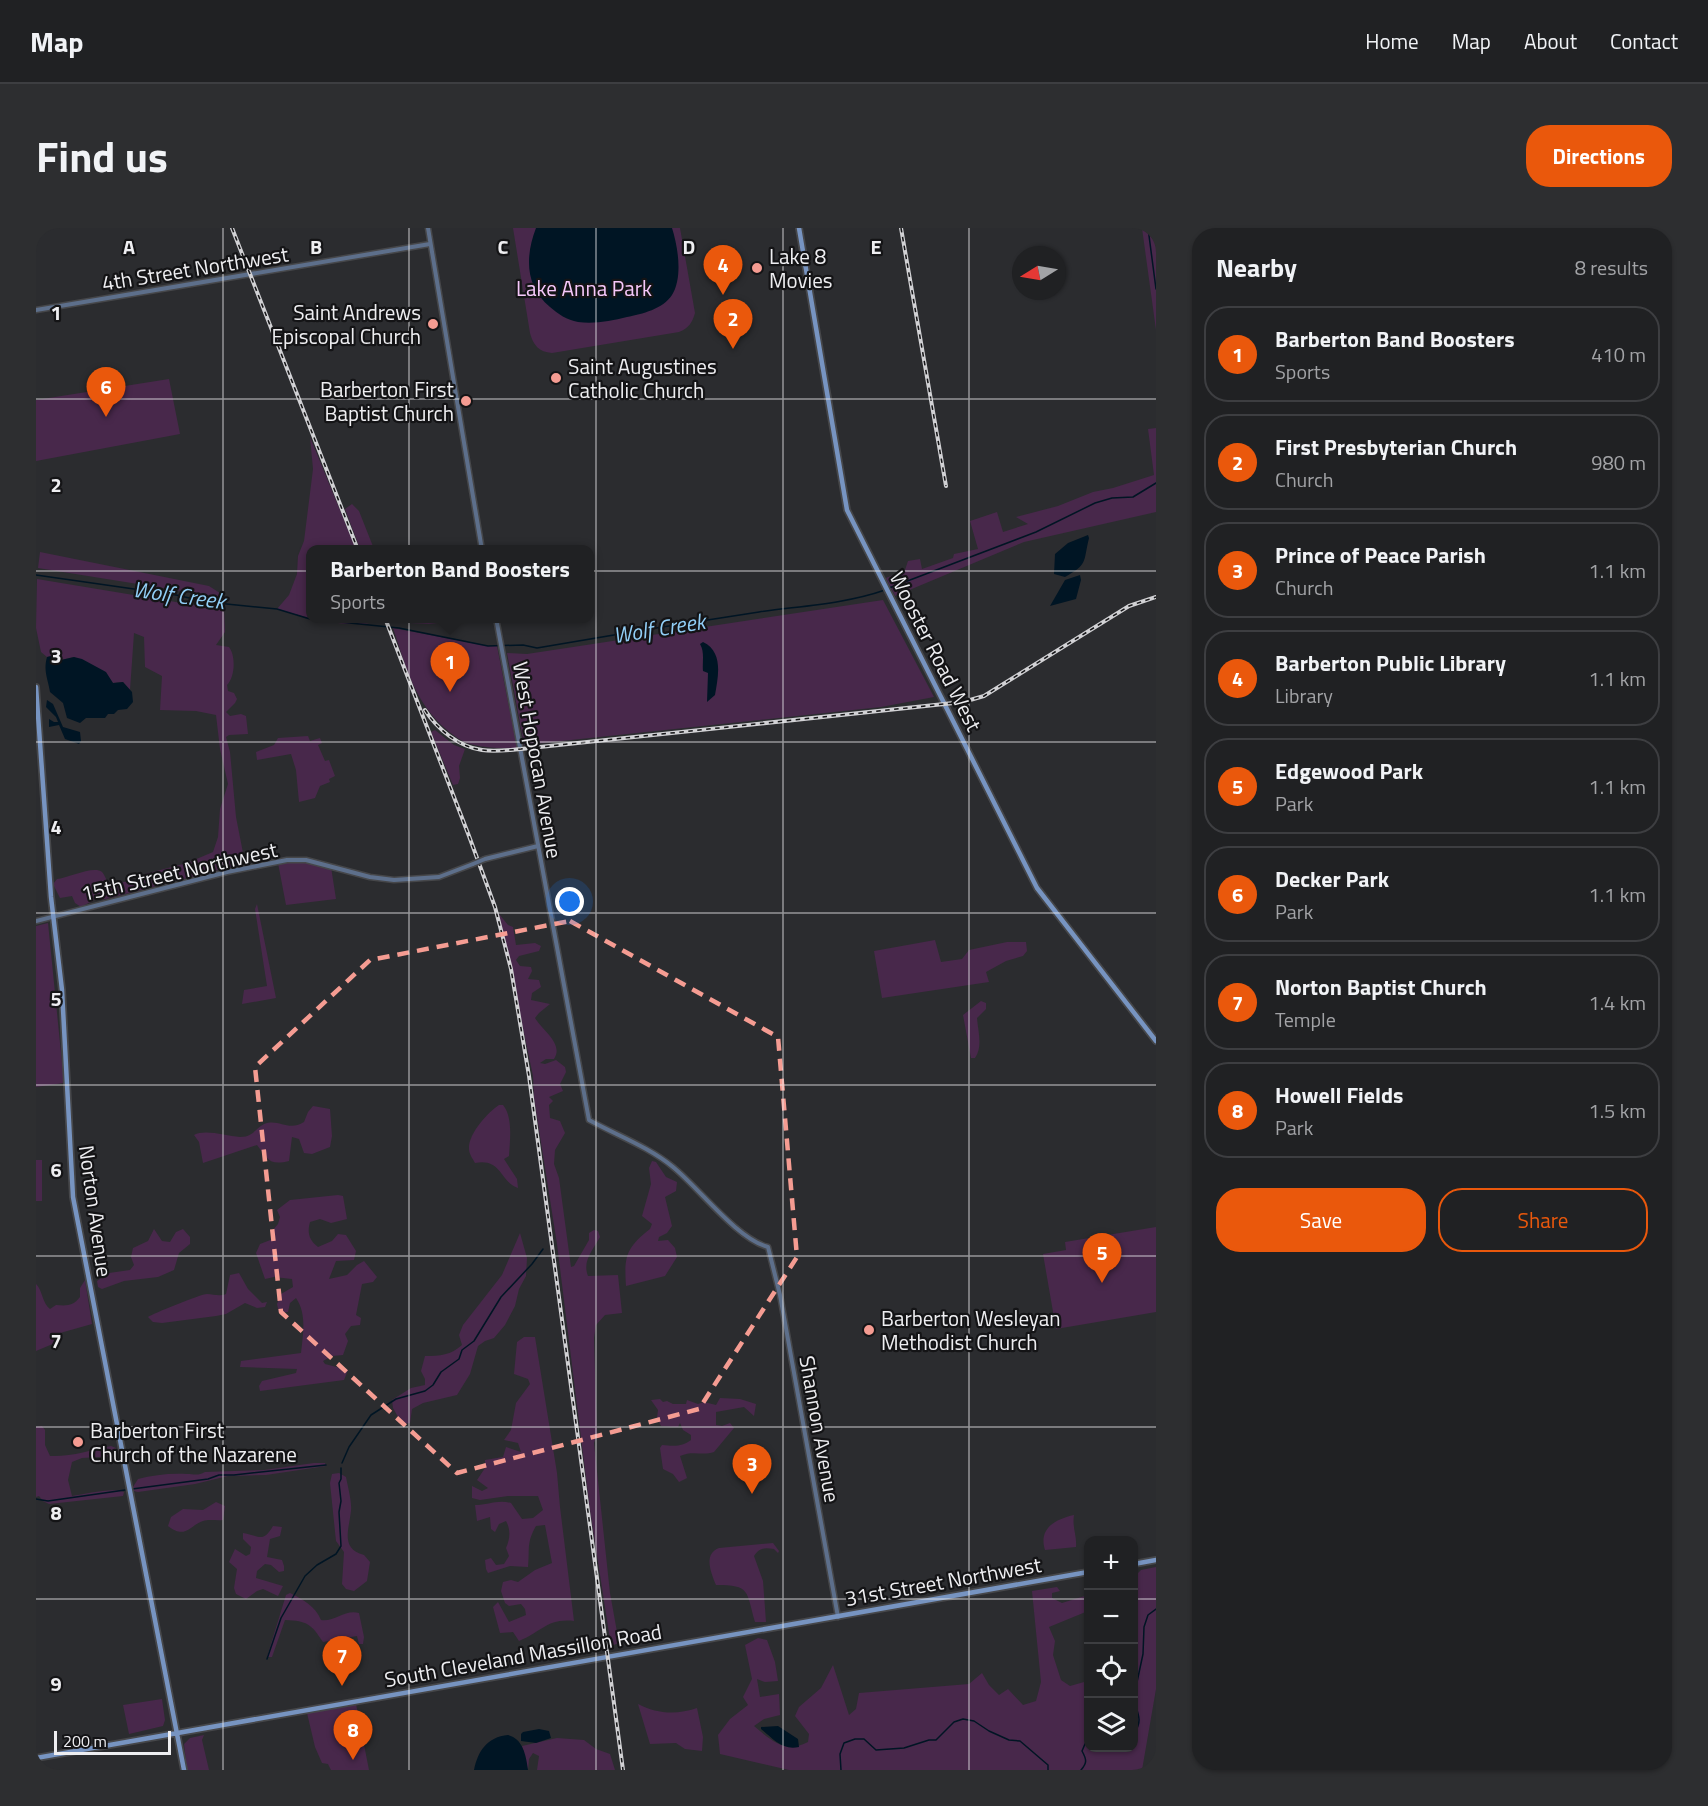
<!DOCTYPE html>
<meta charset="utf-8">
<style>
body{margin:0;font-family:"Titillium Web",sans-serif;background:#2d2e30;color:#f1f3f6}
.controls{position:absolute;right:18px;bottom:18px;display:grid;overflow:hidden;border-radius:12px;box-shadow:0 2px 4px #0004}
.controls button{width:54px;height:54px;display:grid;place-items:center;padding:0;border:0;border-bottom:2px solid #3d3e41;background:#202123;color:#f1f3f6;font:30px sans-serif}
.compass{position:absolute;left:976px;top:18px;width:54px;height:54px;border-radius:50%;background:#202123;box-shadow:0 2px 4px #0004;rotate:259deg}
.scale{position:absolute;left:18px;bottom:15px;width:117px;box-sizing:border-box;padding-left:6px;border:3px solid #eeeef1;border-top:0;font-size:16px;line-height:21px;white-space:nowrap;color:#eeeef1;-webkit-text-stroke:4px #141416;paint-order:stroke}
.you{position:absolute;left:534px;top:674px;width:21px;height:21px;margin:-15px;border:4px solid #fff;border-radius:50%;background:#1a73e8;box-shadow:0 0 0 9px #1a73e833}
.badge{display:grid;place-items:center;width:39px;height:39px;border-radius:50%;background:#ea580c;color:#fff;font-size:20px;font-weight:700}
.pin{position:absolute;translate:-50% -50px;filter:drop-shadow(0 2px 3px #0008)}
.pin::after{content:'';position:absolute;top:32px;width:21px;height:18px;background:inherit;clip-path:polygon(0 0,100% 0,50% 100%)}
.popup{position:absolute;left:270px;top:317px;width:288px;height:78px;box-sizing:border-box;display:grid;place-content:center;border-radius:12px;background:#202123;filter:drop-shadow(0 2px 4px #0005);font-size:20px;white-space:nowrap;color:#a2a3a6}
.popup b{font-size:22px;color:#f1f3f6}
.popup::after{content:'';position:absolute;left:50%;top:100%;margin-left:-12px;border:12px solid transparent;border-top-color:#202123}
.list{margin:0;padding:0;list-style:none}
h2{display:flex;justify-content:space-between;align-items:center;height:78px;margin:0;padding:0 24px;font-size:26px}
h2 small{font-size:20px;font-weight:400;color:#a2a3a6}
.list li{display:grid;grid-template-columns:39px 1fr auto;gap:18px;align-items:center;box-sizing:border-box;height:96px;margin:0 12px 12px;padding:0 12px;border:2px solid #3d3e41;border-radius:24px}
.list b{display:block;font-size:22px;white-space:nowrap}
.list p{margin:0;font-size:20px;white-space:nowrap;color:#a2a3a6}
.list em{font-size:20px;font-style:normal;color:#a2a3a6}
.actions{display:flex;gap:12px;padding:18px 24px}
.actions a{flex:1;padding:14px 0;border:2px solid #ea580c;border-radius:24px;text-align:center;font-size:21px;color:#ea580c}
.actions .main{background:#ea580c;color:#fff}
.icon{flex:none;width:33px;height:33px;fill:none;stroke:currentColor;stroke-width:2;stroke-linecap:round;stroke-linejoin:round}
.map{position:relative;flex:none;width:1120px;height:1542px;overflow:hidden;border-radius:24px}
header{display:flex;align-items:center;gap:36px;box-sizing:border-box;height:84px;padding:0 30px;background:#202123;border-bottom:2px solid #3d3e41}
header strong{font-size:28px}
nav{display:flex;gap:33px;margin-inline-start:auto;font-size:21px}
.intro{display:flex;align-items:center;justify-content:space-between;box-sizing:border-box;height:144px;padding:0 36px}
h1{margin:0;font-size:42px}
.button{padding:15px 27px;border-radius:24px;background:#ea580c;color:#fff;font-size:21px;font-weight:700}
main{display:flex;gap:36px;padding:0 36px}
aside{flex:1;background:#202123;border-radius:24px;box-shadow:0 2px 4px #0004}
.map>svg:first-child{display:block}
</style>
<header>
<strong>Map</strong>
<nav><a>Home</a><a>Map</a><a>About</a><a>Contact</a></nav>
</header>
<div class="intro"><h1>Find us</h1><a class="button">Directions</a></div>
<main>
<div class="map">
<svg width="1120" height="1542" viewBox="0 0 1120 1542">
<rect width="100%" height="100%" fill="#2b2c2f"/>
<!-- green -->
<path fill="#48284b" d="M477,0h167l15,85c-3,10 -6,15 -16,19l-127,21c-13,-1 -19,-8 -22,-20z
M1106,0h14v102z
M133,151l11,55 -144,27v-61z
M1120,200v84l-132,30 -129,54 -9,-18 19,-8 3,-9 12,-2 2,10 31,-11 1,-4 24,-5 -8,-28 27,-9 6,20 25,-8 -12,-7 42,-11 35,-14 20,-4 41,-13 -6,-46z
M274,209l46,112 -46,1v68l71,1c-24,13 -78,-2 -104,-10l12,-14 8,-21 1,-18 6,-15 9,-72z
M316,276l7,7 15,38h-14l-15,-40z
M4,324l169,34 14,9 2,3 -187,-30z
M1,351l187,31 1,22 -9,13 13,2c7,9 6,30 -2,38l1,6 6,2 3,6 -2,4 -9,9 4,4 11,-2 5,2 2,18 -19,1 -3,2 4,15 6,65 9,46 -139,36 -12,1 -13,7 -6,-4 -3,-7 -12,2 -7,-14 4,-5c11,-1 37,-14 45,-7 3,3 4,9 8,12l27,-4 8,-6 42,-11 26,-11 5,-15 2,-28 8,-25 -8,-35 -4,-34 -20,-4 -36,-1 2,-34 -17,-9 -1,-30 -10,-4 -4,57 -7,-8 -10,1 -4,-5 -35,-21 -13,3 -6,-5 -8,2 -6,-5 -5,-24z
M847,372l51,97 -53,10 -357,38 -17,-92 20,1z
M353,391h83l-43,5 -38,-2z
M357,400l95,18h9l20,102c-16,1 -31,0 -47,-4 -8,-2 -17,-9 -23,-14 -33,-28 -41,-63 -54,-102z
M399,502l19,15 11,4 -6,17 1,12 -2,6 -5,1 -22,-53z
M272,508l2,5 10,-3 2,5 -4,2 7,16 4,-1 6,16 -6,3 1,3 -10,4 -5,12 -16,4 -3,-32 -5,-16 -34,6 -1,-8 18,-7 4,-7z
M262,633l33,6 5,32 -50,6 -8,-42z
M221,676l19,94 -34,6 2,-14 23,-4 -12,-77z
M463,686l9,11 5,2 3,18 19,-2 6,3 -2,5 -20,5 -3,4 4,6 11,1 1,4 -4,8 11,1 2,7 -9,6 -1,7 19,4 -11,9 -4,5c8,13 29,26 19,41h-8l-6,4 5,1 11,-4 9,7 1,5 -6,12 3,7 -14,6 4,4 -4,4 1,13 10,3 5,12 -10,17 -1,14 5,14 12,89 3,-1 15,-26v-7l5,-3 4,1 2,6c-7,13 -18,24 -12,39l30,-1 4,38 -17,2 -9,10 -2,13 3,97 -3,8 16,150 9,50 -8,3 -21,-136 -33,-266 -23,-146 -1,-22z
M12,695l16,160 -28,4v-161z
M899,712l6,22 21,-3 7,-9 38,-8h19l1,9 -4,5 -17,5 -20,11 3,10 -107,16 -8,-47z
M945,773l5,2v6l-9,9c1,13 6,29 -2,40h-4l-8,-43z
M463,877h4c10,12 7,35 6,51l-5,3 13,20 1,9c-19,-7 -16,-30 -43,-25 -2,-4 -6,-9 -6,-14 -1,-15 19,-37 30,-44z
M277,878l17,3 2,27 -2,11 -18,7 -8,-1 -5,-14 -7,-2 -3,24c-20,5 -21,-2 -32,-16l-54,18 -4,-21 -5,-7c11,-6 32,1 46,2 14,0 14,-8 24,-13 15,-6 24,8 40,-2l4,-10z
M0,932h6v41h-6z
M616,933l4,1 10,15 11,5 -1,9 -11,6 7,29 -5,7 -8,4 -1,4 10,-1 7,8 2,9 -12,19 -39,10c-2,-30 0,-38 24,-57l2,-5 -10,-8 9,-32 -2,-16z
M302,967l5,1 4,23 -16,4 -11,-4 -10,3c-3,11 -1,18 8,25l14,-6 6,-7 8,1 10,16 -2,9 -18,1 -7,18 18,-4 10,-10 7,-4 13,16 -4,5 -11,2 -6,31 5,3 -1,7 -9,1 -6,8 3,7 -5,14 -11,1 -9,5 2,3 23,6 -4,10 -84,11 -1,-5 3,-5 34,-8 1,-4 -57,-2 1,-6 60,-8c2,-19 6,-39 -5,-55l-6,5 -2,9 -9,1 -2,-9 4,-10 12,-7 -1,-8 -18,-2 -9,2 -9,-26 4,-9 13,-5 -1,-8 6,-7 2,-7 -3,-7 13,-10z
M1120,999v85l-100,17 -13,-75 23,-4 -1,-8z
M118,1001l8,12 8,1 6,-10 7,-3 7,8v7l-11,9 -5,17 -16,7 -34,4 -22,8 -4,-2 -1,-6 12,-8 21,-3 4,-5 -3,-8 2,-9 15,-7z
M484,1005l7,25 -1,18 -7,13 -4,17 -10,19 -11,13 -9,3 -7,5 -8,28 -13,21 -34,8 -11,6 -2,14 -8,1 -9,-16 -1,-8 19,-12 14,-3v-6l-4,-8 4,-15c15,0 26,-1 37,-11l-3,-10 4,-10 39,-50z
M203,1045l9,16 14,14 5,-1 -2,5 -8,1 -12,-5 -19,11 -10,2 -54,7 -9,-1 -5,-5c4,-3 53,-23 59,-23 7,0 11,3 19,0l4,-19z
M49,1052l7,44 -39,11 2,8 -19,8v-67c7,7 6,19 14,25l6,-4c11,1 17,1 24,-8v-9z
M488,1109h11l22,136 3,34 14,114c-27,-3 -32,11 -55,20l-6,-9 -13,1 -7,-26 5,-5 11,20 17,-7 -1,-6 -4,-5 -12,2 -4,-3 -4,-12 2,-9 8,-2 7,2 17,-12 17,-7 -7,-38 -9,1c-10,17 -6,24 -8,41l-18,-1 -22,7 -2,-4 -1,-9 6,-2 5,7 8,-1 5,-8 -3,-8c4,-9 5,-18 0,-27l-7,3 -4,8 -4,-3 -1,-12 -13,4 -2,-16c13,0 23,-6 36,-2l11,16 11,-1 10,-8 -5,-14h-30l-28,4 -8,-2v-12l10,5 6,-3 -11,-8 8,-12v-8l18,-3 3,-10 15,5 -3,-9 -14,-3 7,-10 5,-27 14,-19 -2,-5 -14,-5 3,-32z
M684,1170l20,1 16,5 -2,12 -10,-9 -28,5v13l6,1 8,-3 4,5 -20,24c-12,4 -21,-2 -34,4l7,22 -8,4 -6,-8 -10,-5 -3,-21 2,-3c12,1 20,2 29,-5v-5l-8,-5 -3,-7 -2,4 -17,-1 -4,-8 1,-8 -7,-10 9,-1 3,3 4,-1 6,3h13l1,-4 11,4 6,-2 12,3z
M6,1198l3,4v15l5,11c21,1 41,-6 61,-10l5,2v8l-34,2 -10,4 -4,18 4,16c14,-2 41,-9 52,-4l-1,4 -74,8 -6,-3 -4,-5 -3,1v-70z
M278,1235h11l1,3 -60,9 -38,1 -33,8 -57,8 -4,-1 -1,-4 5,-8c15,-4 32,-6 49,-5 7,0 11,2 18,-2l59,-2z
M303,1245l7,4c2,11 6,24 5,34 -2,18 -11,38 13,44l6,7 -3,19 -13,10 -8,-2 -4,-5 2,-32 -8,-11 -6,-58 2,-9z
M180,1274l9,4 -2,14c-6,1 -14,-1 -20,1 -13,4 -17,19 -35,5l3,-9 12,-8 20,1z
M1038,1287c-2,13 3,20 2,32l-31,3c-7,-22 11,-31 29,-35z
M237,1298l9,1 -2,9 -10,3 -3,18 15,3 2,6v5l-5,1 -8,-7 -6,-1 -8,7 -1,7 27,8 -5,10 -15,-7 -6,2 -11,8 -10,-5 -2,-6 3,-19 -8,-7 6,-13 11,7 4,-2 1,-7 -8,-8v-6c17,3 20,10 30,-7z
M737,1315l6,8 -1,2 -4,-4c-9,-1 -14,-2 -20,7l9,25 3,41h-11c-9,-31 -4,-37 -39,-37 -5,-12 -13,-31 3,-37z
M1120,1339v122l-14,81h-353l-69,-16 -2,-19 12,-16 18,-14 -5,-8 9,-18 -7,-34 13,-7 9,2 8,22 3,19 -13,1 -8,-3 3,18 19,-3 1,21 -16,4 -10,7c18,15 32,28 54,16l1,-8 -14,-18 4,-9 22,-19 12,-23 16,50 7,-6 3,-16 110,-9 13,-11 7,12 10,10 9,-6 15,16 13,-4 5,-19 -9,-91 25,-4 3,4 -8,2v5l10,5 26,-8v16l-39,16 6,14 -2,14 8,25 9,6 14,-4 4,-9v75h46v-171l7,-7z
M254,1365c14,7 25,13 31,27 14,2 24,-11 38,-7l5,24 -1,7h-4l-2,-8 -34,6c-12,-18 -15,-21 -38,-22l-13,37h-5l19,-62z
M126,1471l3,21 -2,6 -34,8 -6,-29z
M320,1476l13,66h-38l-3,-6 -6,-1 -7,-16 -8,-34z
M602,1476c19,10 39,11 59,4l6,29 -1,14 -17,-2 -9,-6 -26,1z
M168,1507l-2,5 7,30h-22l-3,-26 6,-6z
M521,1510l27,2 12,9 14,5 5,16h-78l2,-14 -6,-3 -4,6 -1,11 -6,-24z"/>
<!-- water -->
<path fill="#001524" d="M500,0h136c6,19 11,49 0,67 -9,14 -30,19 -45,22 -16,4 -32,7 -49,5 -11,-2 -20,-8 -28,-15 -25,-21 -25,-50 -14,-79z
M1052,307l1,3c-6,25 -1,26 -24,39l-11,-3 1,-20 13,-11z
M1044,347l1,5 -5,19 -26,7 15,-26z
M667,414c21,10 15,35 12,53l-8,7 1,-29 -5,-2c-1,-8 2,-19 -3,-27z
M19,427l6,5 13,-3 8,2 24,13 7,11 10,-1 9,10 1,10 -6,7 -9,1 -4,4h-6l-3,4h-19l-6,5 -13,-5 -4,-15 -13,-11c-2,-13 -7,-21 -3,-35z
M11,472l6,4 10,23 17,5 1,9 -2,3 -14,-5 -6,-14 -10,2v-8l5,3h4l-2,-5 -10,-10z
M742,1498l20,13 1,8c-16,4 -26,-8 -38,-18v-2z
M503,1501l10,2 2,7 -15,5 -15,-2v-7l2,-2z
M472,1507c15,4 18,20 20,35h-54c4,-19 13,-33 34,-35z"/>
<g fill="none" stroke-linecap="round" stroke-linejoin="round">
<!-- stream -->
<path stroke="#001524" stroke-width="1.5" d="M1112,0l8,61
M0,347l140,20 31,7 70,7 33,10 89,9 89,18 35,-1 14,3c74,-13 148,-25 222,-36 41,-6 86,-8 126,-22
M853,360l147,-56 59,-29 17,-5 21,-1 23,-14
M306,1235l7,-16 22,-32 25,-16 29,-8 8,-6 8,-13 18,-13 3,-9 12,-9 27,-44 31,-33 11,-15
M96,1261l76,-10 11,-4h15l92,-10
M0,1271l12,2 77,-11
M231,1431l14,-41 24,-42 12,-11 19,-11 5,-8 -2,-34 2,-11 -2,-18 2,-4v-11
M1098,1468l9,-42 1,-27 4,-12 8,-6
M1098,1473c4,13 9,20 0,32
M805,1542l-1,-16 4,-11 11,-4h9l12,11 28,-2 25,-8h7l18,-18 9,-3 11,2 15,10 20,9 11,1 28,24v5
M1045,1542c6,-7 6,-10 1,-19l6,-14"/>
<!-- tertiary casing -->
<g stroke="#46474a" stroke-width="7">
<path id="tertiary" d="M392,0l54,322
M0,82l394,-66
M460,390l93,502c27,15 60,27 84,47 26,21 64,72 95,80l12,48 58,322
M449,631l53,-13
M0,693l191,-49 60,-12h19l64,17 24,3 45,-3 34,-13"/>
</g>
<!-- secondary casing -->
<g stroke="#46474a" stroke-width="8">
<path id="secondary" d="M763,0l48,282 190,378 119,153
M0,459l15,210 11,93 11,207 111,573
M1098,1336l22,-4
M0,1530l1052,-186"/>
</g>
<!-- tertiary -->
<use href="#tertiary" stroke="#5d6f8b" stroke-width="4"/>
<!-- secondary -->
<use href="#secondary" stroke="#7794c1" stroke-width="4.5"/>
<!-- rail casing -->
<g stroke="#d1d1d4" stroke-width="4">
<path id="rail" d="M196,0l126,322
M865,0l45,258
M349,390l84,218 26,71 16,62 18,107 94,694
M389,482c12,19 34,37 57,40 13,2 26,0 39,-1l442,-47 21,-6 145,-90 27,-9"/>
</g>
<!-- rail -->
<use href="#rail" stroke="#141416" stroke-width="1.5" stroke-dasharray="4.5" stroke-linecap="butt"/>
<!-- tertiary-bridge casing -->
<g stroke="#46474a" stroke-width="7" stroke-linecap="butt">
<path id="tertiary-bridge" d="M437,636l12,-5"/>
</g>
<!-- tertiary-bridge -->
<use href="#tertiary-bridge" stroke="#5d6f8b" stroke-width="4"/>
</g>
<!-- marked area -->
<path fill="none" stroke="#f59c92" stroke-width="4.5" stroke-dasharray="12 8" stroke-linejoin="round" d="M534,693l208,116 19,220 -98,152 -242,64 -176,-161 -26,-245 115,-107z"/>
<!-- grid -->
<path fill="none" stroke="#eeeef1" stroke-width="1.5" stroke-opacity="0.55" d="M187,0v1542M373,0v1542M560,0v1542M747,0v1542M933,0v1542M0,171h1120M0,343h1120M0,514h1120M0,685h1120M0,857h1120M0,1028h1120M0,1199h1120M0,1371h1052M1098,1371h22"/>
<!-- markers -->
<g fill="#f59c92" stroke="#141416" stroke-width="2">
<circle cx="721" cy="40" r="6"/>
<circle cx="397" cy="96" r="6"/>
<circle cx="520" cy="150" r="6"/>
<circle cx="430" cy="173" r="6"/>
<circle cx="833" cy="1102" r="6"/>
<circle cx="42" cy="1214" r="6"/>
</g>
<g text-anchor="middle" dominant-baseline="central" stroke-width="4.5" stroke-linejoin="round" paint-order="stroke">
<!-- poi labels -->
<g font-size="21" fill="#eeeef1" stroke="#141416" text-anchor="start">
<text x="733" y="28">Lake 8<tspan x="733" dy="24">Movies</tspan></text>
<text x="385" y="84" text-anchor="end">Saint Andrews<tspan x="385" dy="24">Episcopal Church</tspan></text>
<text x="532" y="138">Saint Augustines<tspan x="532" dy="24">Catholic Church</tspan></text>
<text x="418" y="161" text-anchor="end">Barberton First<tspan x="418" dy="24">Baptist Church</tspan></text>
<text x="845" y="1090">Barberton Wesleyan<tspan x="845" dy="24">Methodist Church</tspan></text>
<text x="54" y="1202">Barberton First<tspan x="54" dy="24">Church of the Nazarene</tspan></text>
</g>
<!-- street labels -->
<g font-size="21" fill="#eeeef1" stroke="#141416">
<text transform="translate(159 40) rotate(-9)">4th Street Northwest</text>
<text transform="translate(900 423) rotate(63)">Wooster Road West</text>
<text transform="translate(502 532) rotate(80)">West Hopocan Avenue</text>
<text transform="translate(143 643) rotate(-13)">15th Street Northwest</text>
<text transform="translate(60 983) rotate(82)">Norton Avenue</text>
<text transform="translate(784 1201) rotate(80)">Shannon Avenue</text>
<text transform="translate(907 1353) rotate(-10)">31st Street Northwest</text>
<text transform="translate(487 1427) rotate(-10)">South Cleveland Massillon Road</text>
</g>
<!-- park labels -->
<g font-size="21" fill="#f6c8fb" stroke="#141416">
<text x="548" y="60">Lake Anna Park</text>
</g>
<!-- water labels -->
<g font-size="22" font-style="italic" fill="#91cef6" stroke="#141416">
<text transform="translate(143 367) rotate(8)">Wolf Creek</text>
<text transform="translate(623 400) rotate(-9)">Wolf Creek</text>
</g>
</g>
<g font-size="20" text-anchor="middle" font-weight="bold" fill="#eeeef1" stroke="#141416" stroke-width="4.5" stroke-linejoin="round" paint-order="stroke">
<text x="93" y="26">A</text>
<text x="280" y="26">B</text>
<text x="467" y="26">C</text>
<text x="653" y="26">D</text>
<text x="840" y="26">E</text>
<text x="20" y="92">1</text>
<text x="20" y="264">2</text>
<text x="20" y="435">3</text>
<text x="20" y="606">4</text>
<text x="20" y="778">5</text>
<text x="20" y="949">6</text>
<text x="20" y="1120">7</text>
<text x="20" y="1292">8</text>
<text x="20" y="1463">9</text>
</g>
</svg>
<div class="controls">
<button>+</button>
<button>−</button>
<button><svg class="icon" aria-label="locate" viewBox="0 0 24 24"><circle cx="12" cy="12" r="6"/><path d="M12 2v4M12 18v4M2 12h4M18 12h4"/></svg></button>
<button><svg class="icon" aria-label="layers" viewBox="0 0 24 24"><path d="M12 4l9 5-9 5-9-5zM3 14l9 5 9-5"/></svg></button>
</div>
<svg class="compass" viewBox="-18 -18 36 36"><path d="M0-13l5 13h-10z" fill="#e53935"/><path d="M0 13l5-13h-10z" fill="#a2a3a6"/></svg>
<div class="scale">200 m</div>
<div class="you"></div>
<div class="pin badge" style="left:414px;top:464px">1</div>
<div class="popup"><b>Barberton Band Boosters</b>Sports</div>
<div class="pin badge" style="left:697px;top:121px">2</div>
<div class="pin badge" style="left:716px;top:1266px">3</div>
<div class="pin badge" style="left:687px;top:67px">4</div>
<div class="pin badge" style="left:1066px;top:1055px">5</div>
<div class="pin badge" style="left:70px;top:189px">6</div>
<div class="pin badge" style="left:306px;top:1458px">7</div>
<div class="pin badge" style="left:317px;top:1532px">8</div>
</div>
<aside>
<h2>Nearby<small>8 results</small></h2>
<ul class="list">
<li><span class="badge">1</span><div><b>Barberton Band Boosters</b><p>Sports</p></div><em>410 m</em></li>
<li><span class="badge">2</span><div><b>First Presbyterian Church</b><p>Church</p></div><em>980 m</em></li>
<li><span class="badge">3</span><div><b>Prince of Peace Parish</b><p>Church</p></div><em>1.1 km</em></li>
<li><span class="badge">4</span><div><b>Barberton Public Library</b><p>Library</p></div><em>1.1 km</em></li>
<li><span class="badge">5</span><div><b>Edgewood Park</b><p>Park</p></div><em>1.1 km</em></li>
<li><span class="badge">6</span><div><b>Decker Park</b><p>Park</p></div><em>1.1 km</em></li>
<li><span class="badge">7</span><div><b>Norton Baptist Church</b><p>Temple</p></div><em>1.4 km</em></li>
<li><span class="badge">8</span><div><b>Howell Fields</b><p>Park</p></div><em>1.5 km</em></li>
</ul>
<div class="actions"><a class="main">Save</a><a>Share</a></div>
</aside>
</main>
